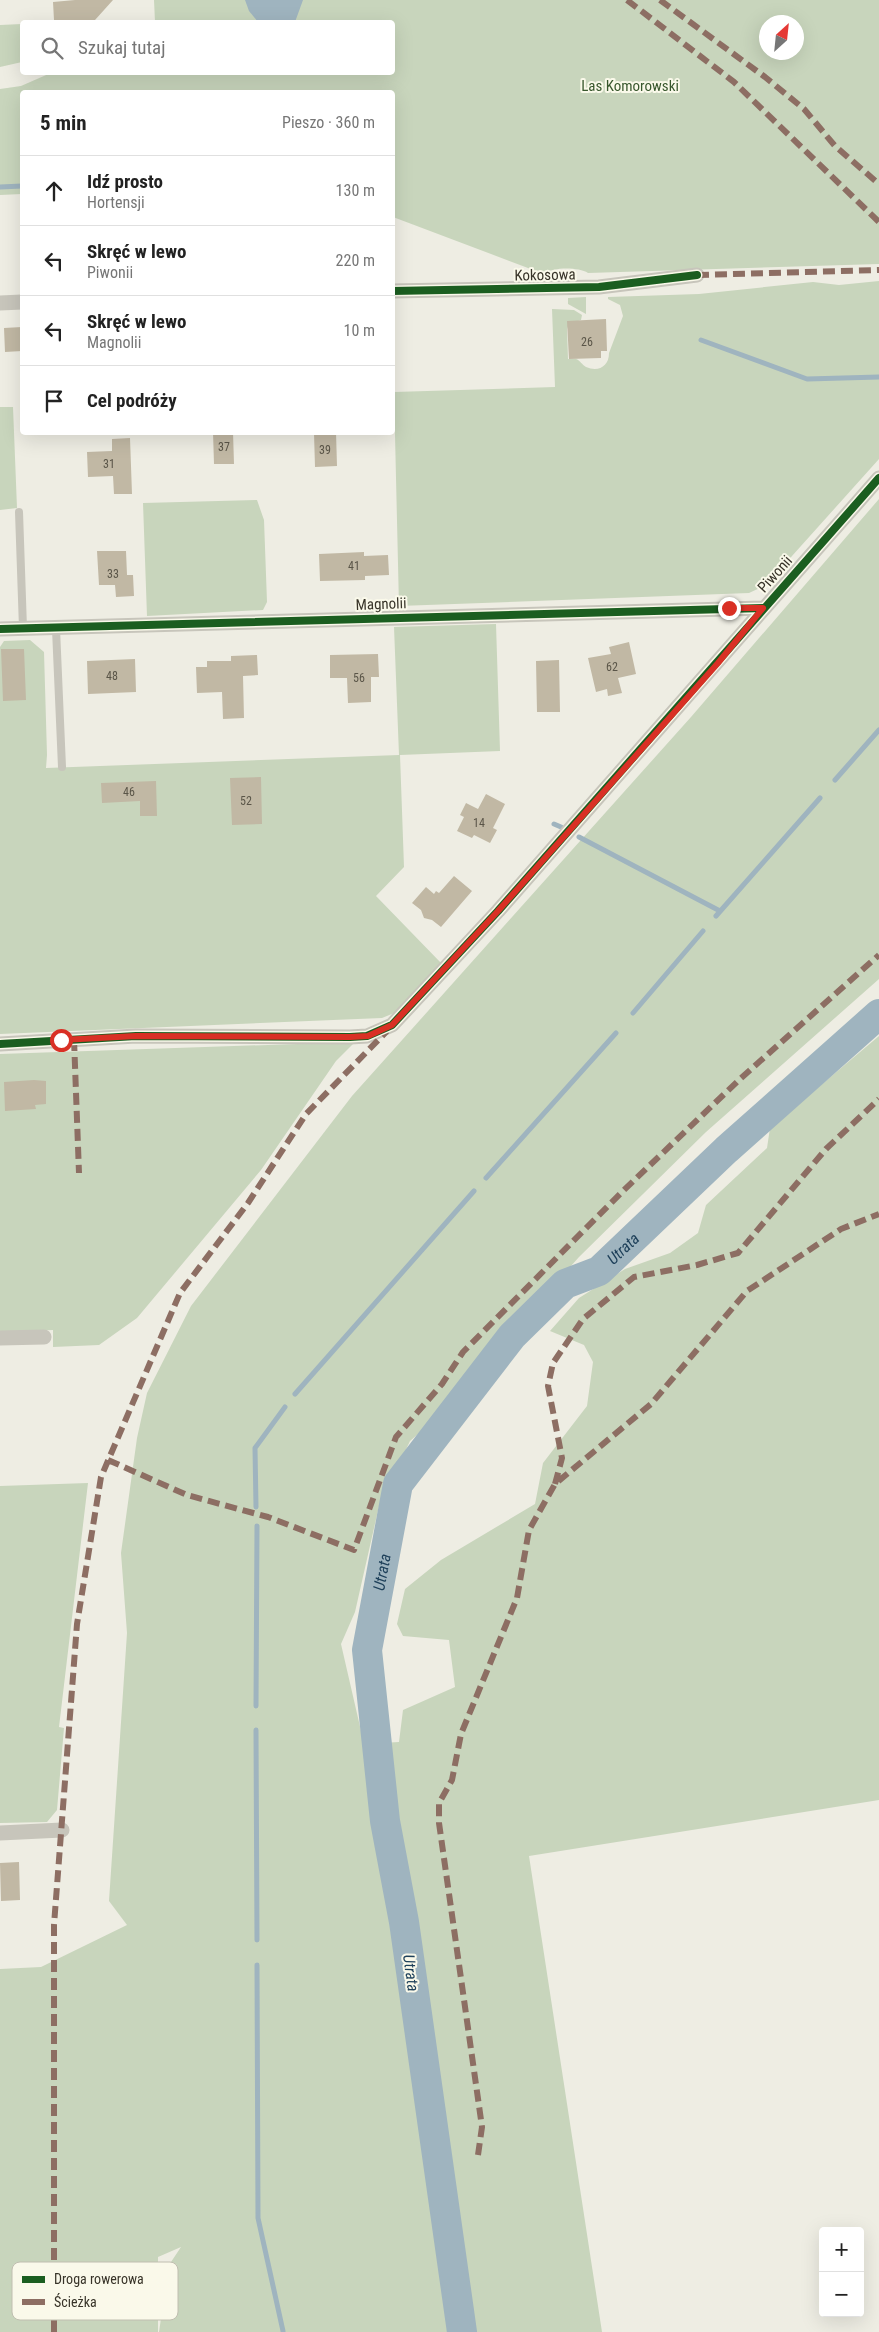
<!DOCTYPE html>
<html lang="pl">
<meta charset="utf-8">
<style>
body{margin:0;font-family:"Roboto Condensed",sans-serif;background:#f6f6f6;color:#222}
.controls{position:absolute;right:15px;bottom:15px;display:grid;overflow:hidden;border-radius:5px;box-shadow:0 5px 20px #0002}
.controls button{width:45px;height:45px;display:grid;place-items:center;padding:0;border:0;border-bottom:1px solid #e0e0e0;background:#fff;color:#222;font:25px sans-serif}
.compass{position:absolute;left:759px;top:15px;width:45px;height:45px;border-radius:50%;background:#fff;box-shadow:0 5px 20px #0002;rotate:27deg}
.stop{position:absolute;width:15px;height:15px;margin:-11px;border:4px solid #d93025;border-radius:50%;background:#fff}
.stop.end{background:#d93025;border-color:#fff;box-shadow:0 1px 5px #0008}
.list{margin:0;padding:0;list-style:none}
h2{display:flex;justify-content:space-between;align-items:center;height:65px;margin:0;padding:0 20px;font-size:21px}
h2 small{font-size:16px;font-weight:400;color:#767676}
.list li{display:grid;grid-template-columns:32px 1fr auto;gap:15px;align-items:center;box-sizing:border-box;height:70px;padding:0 20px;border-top:1px solid #e0e0e0}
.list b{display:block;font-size:19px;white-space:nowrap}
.list p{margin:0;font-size:16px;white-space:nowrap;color:#767676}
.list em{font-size:16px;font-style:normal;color:#767676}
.icon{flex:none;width:28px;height:28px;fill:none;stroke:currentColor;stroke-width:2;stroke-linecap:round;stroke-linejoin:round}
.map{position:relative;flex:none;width:879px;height:2332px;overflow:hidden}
.search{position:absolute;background:#fff;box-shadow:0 5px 20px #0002;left:20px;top:20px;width:375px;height:55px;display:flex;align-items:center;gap:12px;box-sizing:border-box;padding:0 18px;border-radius:5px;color:#767676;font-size:19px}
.panel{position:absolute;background:#fff;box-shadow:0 5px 20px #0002;left:20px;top:90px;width:375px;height:345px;border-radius:5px}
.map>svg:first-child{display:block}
</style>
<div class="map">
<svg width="879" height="2332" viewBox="0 0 879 2332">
<rect width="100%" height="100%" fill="#eeede3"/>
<!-- green -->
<path fill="#c8d5bc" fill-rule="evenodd" d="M154,0h725v264l-291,9c-10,-6 -35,-6 -44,1l-151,-57 -1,-125h-370v102l-22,1v-106l21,-3 32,-14h339v-50h-237zM766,22h30v30h-30z
M22,24v38l-22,5v-42z
M879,281v178l-113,126 -17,8 -350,13 -5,-214 161,-5 -3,-78 22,1 8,5 -1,5 -12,4 -2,5 1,30c3,0 6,0 8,0 4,1 6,6 10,8 12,5 23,0 23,-14l14,-37 -3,-11 -12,-6v-2l91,-3 114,-12 26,3z
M586,297v17l-18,-10v-6z
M0,407h13l4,101 -17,2z
M879,499v480l-173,153 -127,125 -145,163 -24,21 -31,65 -24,106 -14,32 23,100 35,-2 4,-32 52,-23 -6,-47 -46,-4 -6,-12 8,-35 36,-29 94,-56 8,-41 44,-57 6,-44 -9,-17 -34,-14 29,-33 46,-29 45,-16 28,-20 8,-28 61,-57 3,-20 109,-92v764l-350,56 73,476h-443l10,-67 12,-18 -23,10v75h-158v-363l41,-2 86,-42 -18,-24 18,-268 -6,-80 16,-115 10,-45 44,-87 161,-210 339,-379z
M257,500l7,20 3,82 -4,8 -116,6 -4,-113z
M496,624l4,127 -100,4 4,112 -28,29 66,68 -38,45 -22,9 -382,16v-387l4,-6 26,-1 14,12 3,103 -1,13 353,-13 -5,-128z
M355,1042l-19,19 -75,109 -124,148 -38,27 -46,2v-17l-53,2v-278z
M88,1483l-29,244 5,1 -7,82 -10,12 -47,1v-337z"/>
<!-- water -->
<path fill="#9fb4bf" d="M245,0h58l-8,22h-37l-9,-11z"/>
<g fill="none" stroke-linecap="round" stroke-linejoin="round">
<!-- stream -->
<path stroke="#9fb4bf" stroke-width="5" d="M0,187l22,-1
M701,340l106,39 72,-2
M835,780l44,-50
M554,824l7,3
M579,837l141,74
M716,916l104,-118
M633,1013l70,-82
M486,1178l130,-145
M295,1394l179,-203
M256,1507l-1,-59 30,-41
M256,1706l1,-180
M256,1730l1,210
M257,1965l1,253 25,113"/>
<!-- river -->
<path stroke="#9fb4bf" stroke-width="30" id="s1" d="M462,2332l-58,-410 -19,-101 -18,-171 31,-166 114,-148 53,-52 34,-13 127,-121 153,-136"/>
</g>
<!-- building -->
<path fill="#c1b8a4" d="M75,0h38l-18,20h-41l-1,-18z
M606,319l1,32h-6v7l-32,1 -2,-38z
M22,327v24l-17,1 -1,-24z
M213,432h20l1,32h-20z
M321,432h15l1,34 -22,1 -1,-34z
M130,438l2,56h-18l-1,-18 -25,1 -1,-25 25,-1v-12z
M97,551h29l1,24h6l1,21 -18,1 -1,-12h-16z
M364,552v4l24,-1 1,20 -24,1v4l-45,1 -1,-27z
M629,642l7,32 -18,4 4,15 -14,3 -1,-7 -11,3 -8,-34 23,-4 -2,-7z
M1,649h23l2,51 -23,1z
M378,654l1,23h-8v25l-23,1 -1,-25h-17v-23z
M257,655l1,20 -15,1 1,42 -21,1 -1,-27 -25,1 -1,-26h11v-6h24v-5z
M135,659l1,33 -48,2 -1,-33z
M559,660l1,52h-23l-1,-51z
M261,777l1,47 -30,1 -2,-47z
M156,781l1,35h-17v-15l-38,2 -1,-20z
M486,794l19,10 -12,24 4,2 -7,13 -16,-8 -2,3 -15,-7 7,-14 -4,-2 6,-12 12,6z
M454,876l18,15 -31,36 -9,-7 -8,-2 -3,-8 -9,-7 14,-16 8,7 2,-3 3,2z
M34,1080l12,1v23l-11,1 1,4 -31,2 -1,-29z
M19,1862l1,38 -19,1 -1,-38z"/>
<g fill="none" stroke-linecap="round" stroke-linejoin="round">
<!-- lane -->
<path stroke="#c7c5bb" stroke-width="8" d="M19,512l4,116
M56,629l6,138"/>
<!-- street -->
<path stroke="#c7c5bb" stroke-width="15" d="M392,291l207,-4 98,-12
M0,303l22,-1
M0,629l763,-21
M0,1044l136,-8 214,1 17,-1 25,-11 106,-114 381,-433
M0,1338l44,-1
M0,1833l62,-3"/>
<!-- quiet -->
<path stroke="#8d6e63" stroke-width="6" stroke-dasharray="12 6" stroke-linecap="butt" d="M627,0l107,82 145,140
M660,0l105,77 39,32 31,37 44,38
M697,275l182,-5
M74,1039l5,134
M108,1460l79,35 81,22 86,33 42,-113 46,-53 21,-32 161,-162 116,-111 139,-124
M555,1484l7,-26 -14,-72 5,-23 30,-44 51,-42 63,-12 41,-12 88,-104 53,-50
M478,2155l4,-28 -43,-304v-20l13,-23 9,-46 56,-136 12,-68 26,-46 96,-80 96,-113 94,-62 38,-15
M54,2332v-407l23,-301 24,-147 79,-184 68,-90 58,-89 81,-83"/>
<!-- cycleway casing -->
<g stroke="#faf9ea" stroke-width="11">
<path id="cycleway" d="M392,291l207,-4 98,-12
M0,629l763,-21
M0,1044l136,-8 214,1 17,-1 25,-11 106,-114 381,-433"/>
</g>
<!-- cycleway -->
<use href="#cycleway" stroke="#1b5e20" stroke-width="8"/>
</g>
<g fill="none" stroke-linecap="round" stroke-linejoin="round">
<!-- route -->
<path stroke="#d93025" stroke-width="6" d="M61,1040l75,-4 214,1 18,-1 24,-11 106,-114 220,-248 45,-55h-34"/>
</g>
<g text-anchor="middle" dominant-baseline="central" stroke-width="4" stroke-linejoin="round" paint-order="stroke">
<!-- number labels -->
<g font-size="12" fill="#5a5548">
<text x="587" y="342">26</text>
<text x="224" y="447">37</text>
<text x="325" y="450">39</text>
<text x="109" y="464">31</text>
<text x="354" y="566">41</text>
<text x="113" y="574">33</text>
<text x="612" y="667">62</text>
<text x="112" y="676">48</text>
<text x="359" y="678">56</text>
<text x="129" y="792">46</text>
<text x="246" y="801">52</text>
<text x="479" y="823">14</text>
</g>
<!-- park labels -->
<g font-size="15" fill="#38572d" stroke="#faf9ea">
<text x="630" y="86">Las Komorowski</text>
</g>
<!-- street labels -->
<g font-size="15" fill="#383429" stroke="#faf9ea">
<text transform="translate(545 275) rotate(-1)">Kokosowa</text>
<text transform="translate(775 574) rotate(-48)">Piwonii</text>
<text transform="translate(381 604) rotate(-2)">Magnolii</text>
</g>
<!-- water labels -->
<g font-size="16" font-style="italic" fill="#1e405a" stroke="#faf9ea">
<text stroke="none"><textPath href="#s1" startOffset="1188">Utrata</textPath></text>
<text stroke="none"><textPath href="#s1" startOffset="768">Utrata</textPath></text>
<text transform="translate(411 1973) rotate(82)">Utrata</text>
</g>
</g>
<!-- legend -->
<rect x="12" y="2262" width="166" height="58" rx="8" fill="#faf9ea" stroke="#c0beb0" stroke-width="1"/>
<rect x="22" y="2276" width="23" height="7" fill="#1b5e20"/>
<rect x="22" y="2299" width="23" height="6" fill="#8d6e63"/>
<g font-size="14" fill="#383429">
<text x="54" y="2284">Droga rowerowa</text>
<text x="54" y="2307">Ścieżka</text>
</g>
</svg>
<div class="controls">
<button>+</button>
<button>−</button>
</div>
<svg class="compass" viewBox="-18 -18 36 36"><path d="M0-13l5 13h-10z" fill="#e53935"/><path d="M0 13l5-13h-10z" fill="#767676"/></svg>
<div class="stop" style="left:61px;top:1040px"></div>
<div class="stop end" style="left:729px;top:608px"></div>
<div class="search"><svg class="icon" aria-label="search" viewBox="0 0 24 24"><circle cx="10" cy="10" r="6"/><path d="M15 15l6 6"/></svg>Szukaj tutaj</div>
<section class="panel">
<h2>5 min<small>Pieszo · 360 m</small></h2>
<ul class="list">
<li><svg class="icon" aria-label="ahead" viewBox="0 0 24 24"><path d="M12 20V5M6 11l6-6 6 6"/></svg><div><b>Idź prosto</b><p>Hortensji</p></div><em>130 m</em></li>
<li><svg class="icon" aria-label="left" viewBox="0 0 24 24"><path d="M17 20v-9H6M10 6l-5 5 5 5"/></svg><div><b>Skręć w lewo</b><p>Piwonii</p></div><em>220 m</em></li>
<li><svg class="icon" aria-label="left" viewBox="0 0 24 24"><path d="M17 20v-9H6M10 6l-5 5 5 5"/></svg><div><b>Skręć w lewo</b><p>Magnolii</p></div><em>10 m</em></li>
<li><svg class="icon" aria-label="arrive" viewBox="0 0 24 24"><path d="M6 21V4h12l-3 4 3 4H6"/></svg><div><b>Cel podróży</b></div></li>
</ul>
</section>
</div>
